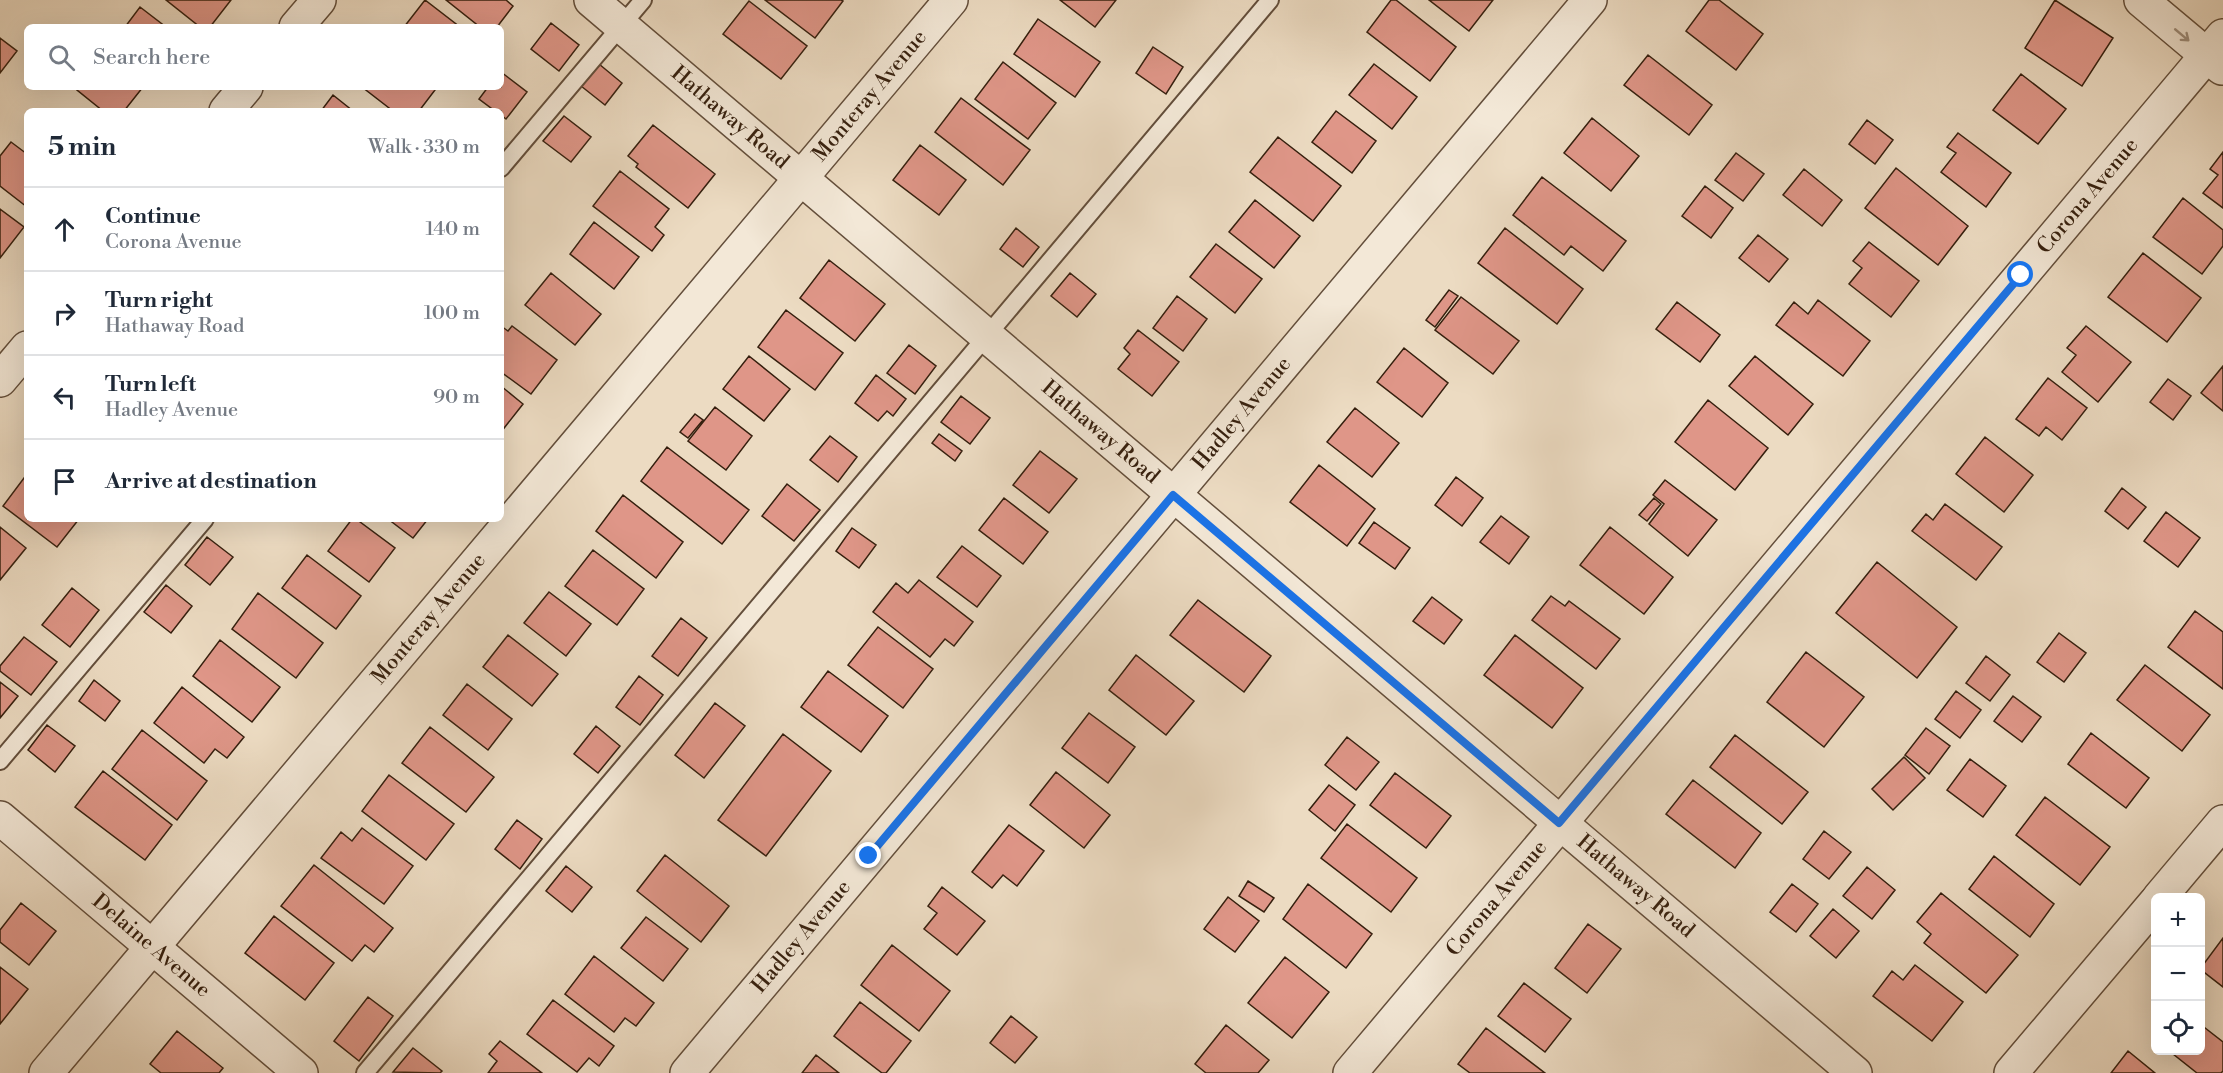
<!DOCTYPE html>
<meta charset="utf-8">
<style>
body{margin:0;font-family:"Libre Bodoni",serif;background:#f6f6f7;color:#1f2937}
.controls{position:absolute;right:18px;bottom:18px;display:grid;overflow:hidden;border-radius:9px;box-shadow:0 6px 24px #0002}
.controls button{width:54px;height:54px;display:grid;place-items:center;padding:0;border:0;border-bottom:2px solid #e0e1e3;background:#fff;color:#1f2937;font:30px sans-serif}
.stop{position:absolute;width:18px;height:18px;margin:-14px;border:4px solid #1a73e8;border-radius:50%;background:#fff}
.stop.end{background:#1a73e8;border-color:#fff;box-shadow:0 2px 6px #0008}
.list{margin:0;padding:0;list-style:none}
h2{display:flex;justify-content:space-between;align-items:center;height:78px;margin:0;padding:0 24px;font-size:26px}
h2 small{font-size:20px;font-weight:400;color:#747a83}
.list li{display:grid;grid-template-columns:39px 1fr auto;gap:18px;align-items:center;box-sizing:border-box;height:84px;padding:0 24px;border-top:2px solid #e0e1e3}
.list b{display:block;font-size:22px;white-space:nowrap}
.list p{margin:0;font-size:20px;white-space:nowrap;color:#747a83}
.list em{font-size:20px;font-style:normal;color:#747a83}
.icon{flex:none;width:33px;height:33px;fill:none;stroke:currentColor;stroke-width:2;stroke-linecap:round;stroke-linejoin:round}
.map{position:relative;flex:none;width:2223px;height:1073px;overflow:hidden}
.search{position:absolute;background:#fff;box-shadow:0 6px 24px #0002;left:24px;top:24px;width:480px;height:66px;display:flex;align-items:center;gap:15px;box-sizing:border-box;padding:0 21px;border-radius:9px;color:#747a83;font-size:22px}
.panel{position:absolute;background:#fff;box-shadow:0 6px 24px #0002;left:24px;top:108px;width:480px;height:414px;border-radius:9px}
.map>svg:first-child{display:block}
</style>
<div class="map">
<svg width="2223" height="1073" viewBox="0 0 2223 1073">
<rect width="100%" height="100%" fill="#ecdbc2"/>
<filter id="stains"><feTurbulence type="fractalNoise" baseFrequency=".00333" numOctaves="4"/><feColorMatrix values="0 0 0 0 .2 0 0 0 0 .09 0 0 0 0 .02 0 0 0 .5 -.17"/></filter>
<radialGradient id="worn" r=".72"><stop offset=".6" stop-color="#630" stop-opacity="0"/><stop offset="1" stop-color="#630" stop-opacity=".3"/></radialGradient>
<!-- building -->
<path fill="#df9688" stroke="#351f0e" stroke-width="1.5" d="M166,0h65l-21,27h-10z
M425,0l35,27h-56z
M446,0h60l7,6 -16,21h-17z
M765,0h76l2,1 -28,37z
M1060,0h56l-21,27z
M1391,0h5l60,47 -26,34 -63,-49z
M1429,0h64l-24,31z
M1709,0h10l44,34 -27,36 -50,-39z
M2055,0l58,38 -31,48 -57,-38z
M749,1l58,45 -26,33 -58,-45z
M140,7l26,20h-41z
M1038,19l62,43 -25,35 -61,-43z
M551,23l28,22 -20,26 -28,-22z
M0,38l17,13 -17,22z
M1153,47l30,20 -17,27 -30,-21z
M1648,55l64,50 -23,30 -65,-50z
M1003,62l53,41 -28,36 -53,-40z
M599,64l23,19 -17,22 -24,-19z
M1374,64l43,33 -25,32 -43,-34z
M501,72l26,20 -21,27 -5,-4v-4h-6l-16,-12 9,-12h13z
M2021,74l45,35 -28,35 -45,-34z
M79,87h64l-19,24h-21l-26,-21z
M362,87h68l5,3 -16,21h-26z
M333,95l20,16h-32z
M961,98l69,52 -27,35 -68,-53z
M1336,111l40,30 -24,32 -40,-31z
M564,116l27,21 -20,25 -28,-21z
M1592,118l47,38 -28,35 -47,-38z
M1867,120l26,20 -18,24 -26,-20z
M653,125l62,49 -27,34 -52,-41 2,-3 -10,-8z
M1958,133l53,40 -25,34 -45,-35 15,-19 -9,-6z
M1278,137l63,49 -28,35 -63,-49z
M11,142l16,12v53l-27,-21v-30z
M920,145l46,35 -27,35 -46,-35z
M2223,152v56l-20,-15 15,-18 -8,-6z
M1736,153l28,21 -21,27 -28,-21z
M1896,168l72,58 -30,39 -73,-57z
M1804,169l38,31 -20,26 -39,-31z
M620,171l49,38 -14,18 9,8 -12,16 -59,-45z
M1542,177l84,64 -23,30 -32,-25 -7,9 -51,-40z
M1705,186l28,22 -22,30 -29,-22z
M2183,198l40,32v16l-21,28 -49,-37z
M1255,200l45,36 -26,32 -45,-36z
M0,209l24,18 -24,31z
M594,222l45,35 -25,32 -44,-35z
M1016,228l23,19 -16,20 -23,-18z
M1505,228l78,61 -26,35 -79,-61z
M1758,235l30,24 -19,23 -30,-24z
M1869,242l50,39 -28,36 -42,-33 13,-16 -9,-7z
M1216,244l46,35 -27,34 -45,-36z
M2143,253l58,45 -34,44 -59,-45z
M829,260l56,44 -30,37 -55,-43z
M551,273l50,41 -26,31 -50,-40z
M1070,273l26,21 -19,23 -26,-21z
M1449,290l9,6 -23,31 -9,-7z
M1177,296l30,23 -24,32 -30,-23z
M1461,297l58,44 -26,33 -58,-44z
M1818,300l52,41 -27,35 -67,-51 18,-23 14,12z
M1677,302l43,33 -20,27 -44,-33z
M786,310l57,43 -28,37 -57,-43z
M501,326l7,5 4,-5 45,34 -26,34 -30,-22z
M2086,326l45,36 -33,40 -36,-30 14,-17 -9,-7z
M1138,330l41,32 -27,34 -34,-27 12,-15 -6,-6z
M909,345l27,21 -21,28 -28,-21z
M1404,348l44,35 -26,34 -45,-35z
M749,356l41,33 -26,32 -41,-32z
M1755,356l58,48 -25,31 -59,-49z
M2223,366v45l-22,-18z
M876,375l30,24 -13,17 -6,-5 -9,10 -23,-18z
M2048,378l39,30 -25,32 -16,-13 -7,9 -23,-17z
M2168,379l23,17 -18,24 -23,-18z
M501,386l22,18 -22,28z
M961,396l29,22 -20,26 -29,-22z
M1708,400l60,48 -33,42 -60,-48z
M715,407l37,29 -26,34 -38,-29z
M1355,408l44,35 -27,34 -45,-35z
M695,414l8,6 -15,18 -8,-6z
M939,434l23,17 -7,10 -23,-18z
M830,436l27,21 -19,25 -28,-22z
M1985,437l48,38 -29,37 -48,-38z
M667,447l82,63 -27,34 -81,-63z
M1040,451l37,28 -28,34 -36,-28z
M1319,465l56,44 -28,37 -57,-44z
M27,474v45h52l-22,28 -54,-41z
M1456,477l27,21 -21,28 -27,-21z
M1665,480l52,40 -29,36 -39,-32 15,-20 -11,-9z
M787,484l33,26 -26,31 -32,-25z
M2122,488l24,19 -18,22 -23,-18z
M623,495l60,47 -27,36 -60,-47z
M1004,498l44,34 -25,32 -44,-34z
M1654,498l7,6 -14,17 -8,-6z
M1945,504l57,43 -26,33 -64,-49 14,-17 7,6z
M2166,512l34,26 -22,29 -34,-26z
M1501,516l28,21 -20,27 -29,-22z
M352,519h4l39,29 -26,34 -41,-31z
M388,519h40l-15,19z
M1374,522l36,26 -15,21 -36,-26z
M0,527l26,21 -26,32z
M1610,527l63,50 -29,37 -64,-49z
M852,528l24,17 -17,23 -23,-17z
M207,537l26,20 -23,28 -25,-20z
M962,546l39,30 -24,31 -40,-30z
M593,550l51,39 -27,36 -52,-39z
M307,555l54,41 -25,33 -54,-41z
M1877,562l80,65 -40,51 -81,-65z
M919,580l54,42 -19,24 -9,-7 -15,18 -57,-45 23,-29 12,10z
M166,585l26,21 -21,27 -27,-21z
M72,588l27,22 -29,37 -28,-22z
M549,592l42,32 -25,32 -42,-33z
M258,593l65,50 -27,35 -64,-49z
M1551,596l14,10 4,-5 51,38 -24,30 -64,-49z
M1432,597l30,23 -18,24 -31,-23z
M1198,600l73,56 -27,36 -74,-57z
M2195,611l28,21v57l-55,-42z
M681,618l26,20 -29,38 -26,-20z
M878,627l55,42 -30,39 -55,-43z
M2059,633l27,20 -22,29 -27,-20z
M508,635l50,39 -26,32 -49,-39z
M1515,635l68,53 -31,40 -68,-53z
M24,637l33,25 -26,33 -31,-24v-5z
M220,640l60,47 -28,35 -59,-46z
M1806,652l58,45 -40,50 -57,-45z
M1136,655l58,46 -28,34 -57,-45z
M1986,656l24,19 -20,26 -24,-18z
M2145,665l65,50 -28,36 -65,-51z
M828,671l60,45 -27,36 -60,-45z
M639,676l24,19 -23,30 -24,-18z
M94,680l26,21 -15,20 -26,-20z
M0,682l18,14 -18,22z
M467,684l45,35 -24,31 -45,-35z
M182,687l62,50 -17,21 -12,-9 -11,14 -50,-40z
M1956,691l25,19 -21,28 -25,-19z
M2013,696l28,21 -19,25 -28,-21z
M715,703l30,23 -41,52 -29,-23z
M1089,713l46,34 -27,36 -46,-35z
M47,725l28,21 -20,26 -27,-22z
M596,726l24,20 -22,27 -24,-19z
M430,727l64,50 -28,35 -64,-49z
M1926,728l24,18 -21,28 -24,-19z
M142,730l65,51 -30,39 -65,-51z
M2091,733l58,45 -23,30 -58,-44z
M783,734l48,37 -65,85 -48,-36z
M1735,735l73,57 -26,32 -72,-57z
M1347,737l32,25 -23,28 -31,-25z
M1904,757l21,21 -32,32 -21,-21z
M1970,759l36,27 -23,31 -36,-27z
M103,771l69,54 -27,35 -70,-53z
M1056,772l54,43 -26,33 -54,-43z
M1395,773l56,43 -25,32 -56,-43z
M389,775l65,49 -28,36 -64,-49z
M1693,780l68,53 -26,35 -69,-54z
M1329,785l26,20 -20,26 -26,-21z
M2045,797l65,50 -30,38 -64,-50z
M517,820l25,19 -22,30 -25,-20z
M1347,824l70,54 -26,34 -70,-54z
M1009,825l35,26 -27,35 -14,-11 -11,13 -20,-16z
M362,828l51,38 -29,38 -63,-46 20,-26 11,9z
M1824,831l27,21 -22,27 -26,-20z
M665,855l64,51 -28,36 -64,-51z
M1994,856l60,48 -24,33 -61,-48z
M314,865l79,63 -19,24 -9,-7 -13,16 -71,-55z
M566,866l26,21 -20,25 -26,-21z
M1867,867l28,23 -23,29 -29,-23z
M1248,881l26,17 -10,14 -25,-16z
M1308,884l64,50 -26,34 -63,-49z
M1792,884l26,20 -22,28 -26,-20z
M942,887l43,34 -28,34 -33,-26 13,-16 -9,-7z
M1941,893l77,62 -32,38 -62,-50 7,-9 -14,-12z
M1228,897l31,24 -24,31 -31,-23z
M21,903l35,28 -27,34 -29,-23v-12z
M1833,909l26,22 -23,27 -26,-22z
M274,916l60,47 -29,37 -60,-47z
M646,917l42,32 -25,32 -42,-33z
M1588,924l33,25 -34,44 -32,-25z
M2223,938v49l-23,-18z
M892,945l58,46 -31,40 -58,-46z
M594,956l60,47 -18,23 -11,-8 -11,14 -49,-38z
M1285,957l44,35 -37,46 -44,-35z
M1915,965l48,37 -31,39 -59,-45 19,-25 11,9z
M0,967l28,22 -28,35z
M1524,983l47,36 -26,33 -47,-36z
M368,997l25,19 -34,45 -25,-20z
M553,1000l61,46 -15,20 -10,-8 -12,14 -50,-38z
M860,1002l51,39 -25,32h-4l-48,-37z
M1011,1016l26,21 -22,26 -25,-20z
M2200,1024l23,18v29l-2,2h-24l-29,-23h32z
M1226,1025l43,35 -11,13h-52l-11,-9z
M1486,1028l59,45h-75l-12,-9z
M177,1031l46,37 -4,5h-58l-11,-9z
M500,1041l42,32h-54l9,-12 -8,-7z
M413,1048l29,23 -2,2 -47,-1z
M2128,1051l27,22h-44z
M816,1055l23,18h-37z"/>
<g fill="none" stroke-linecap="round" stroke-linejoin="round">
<!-- lane casing -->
<g stroke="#634e3b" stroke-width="20">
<path id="lane" d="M501,168l142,-168
M0,761l205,-242
M365,1073l905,-1073"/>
</g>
<!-- street casing -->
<g stroke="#634e3b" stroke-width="36">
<g id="street">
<path id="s1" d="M591,0l1264,1073"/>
<path d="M2141,0l81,68"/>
<path d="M296,27l23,-27"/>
<path d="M226,111l20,-24"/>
<path d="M0,380l27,-32"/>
<path id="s2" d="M0,818l301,255"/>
<path d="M2159,898l64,-76"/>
<path id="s3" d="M46,1073l905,-1073"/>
<path id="s4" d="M687,1073l903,-1073"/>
<path id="s5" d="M1350,1073l873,-1037"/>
<path d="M2011,1073l145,-171"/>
</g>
</g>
<!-- lane -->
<use href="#lane" stroke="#f3e8d7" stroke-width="16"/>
<!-- street -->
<use href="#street" stroke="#f3e8d7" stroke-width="33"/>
</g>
<!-- one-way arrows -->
<defs><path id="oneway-shaft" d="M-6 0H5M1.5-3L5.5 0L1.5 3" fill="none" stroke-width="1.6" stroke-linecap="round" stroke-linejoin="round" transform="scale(1.5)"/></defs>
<use stroke="#9e8e7d" href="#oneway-shaft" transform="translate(2182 35) rotate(40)"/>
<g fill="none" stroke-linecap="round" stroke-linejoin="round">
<!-- route -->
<path stroke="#1a73e8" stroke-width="8" d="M869,856l304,-361 386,328 462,-548"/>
</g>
<g text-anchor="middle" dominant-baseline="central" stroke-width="4.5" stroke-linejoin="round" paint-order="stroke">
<!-- street labels -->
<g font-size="21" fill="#351f0e" stroke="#f3e8d7">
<text stroke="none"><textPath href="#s3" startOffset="1278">Monteray Avenue</textPath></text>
<text stroke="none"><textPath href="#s1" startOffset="182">Hathaway Road</textPath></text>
<text stroke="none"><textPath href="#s5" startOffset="1146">Corona Avenue</textPath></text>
<text stroke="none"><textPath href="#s4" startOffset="862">Hadley Avenue</textPath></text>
<text stroke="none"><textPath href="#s1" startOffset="668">Hathaway Road</textPath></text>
<text stroke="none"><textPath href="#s3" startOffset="594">Monteray Avenue</textPath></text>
<text stroke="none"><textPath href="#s1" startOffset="1370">Hathaway Road</textPath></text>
<text stroke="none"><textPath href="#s5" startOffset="228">Corona Avenue</textPath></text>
<text stroke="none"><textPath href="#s4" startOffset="178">Hadley Avenue</textPath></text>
<text stroke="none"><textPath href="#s2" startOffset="198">Delaine Avenue</textPath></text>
</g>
</g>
<rect width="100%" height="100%" filter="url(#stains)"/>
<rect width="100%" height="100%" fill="url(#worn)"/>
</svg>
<div class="controls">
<button>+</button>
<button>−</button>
<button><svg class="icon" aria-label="locate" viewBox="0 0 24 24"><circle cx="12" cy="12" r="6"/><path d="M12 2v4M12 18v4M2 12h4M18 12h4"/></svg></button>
</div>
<div class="stop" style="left:2021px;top:275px"></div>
<div class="stop end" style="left:869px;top:856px"></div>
<div class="search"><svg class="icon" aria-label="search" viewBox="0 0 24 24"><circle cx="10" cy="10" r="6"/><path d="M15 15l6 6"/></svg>Search here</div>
<section class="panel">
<h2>5 min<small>Walk · 330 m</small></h2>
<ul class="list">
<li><svg class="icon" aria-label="ahead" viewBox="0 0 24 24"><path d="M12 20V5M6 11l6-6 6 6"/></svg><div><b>Continue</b><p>Corona Avenue</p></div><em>140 m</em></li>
<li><svg class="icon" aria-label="right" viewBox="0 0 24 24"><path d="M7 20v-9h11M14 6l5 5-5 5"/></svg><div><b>Turn right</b><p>Hathaway Road</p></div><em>100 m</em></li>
<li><svg class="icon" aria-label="left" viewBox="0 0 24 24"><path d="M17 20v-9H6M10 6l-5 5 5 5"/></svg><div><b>Turn left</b><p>Hadley Avenue</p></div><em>90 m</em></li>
<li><svg class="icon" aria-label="arrive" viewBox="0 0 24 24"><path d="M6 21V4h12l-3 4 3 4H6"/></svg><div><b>Arrive at destination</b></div></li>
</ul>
</section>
</div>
